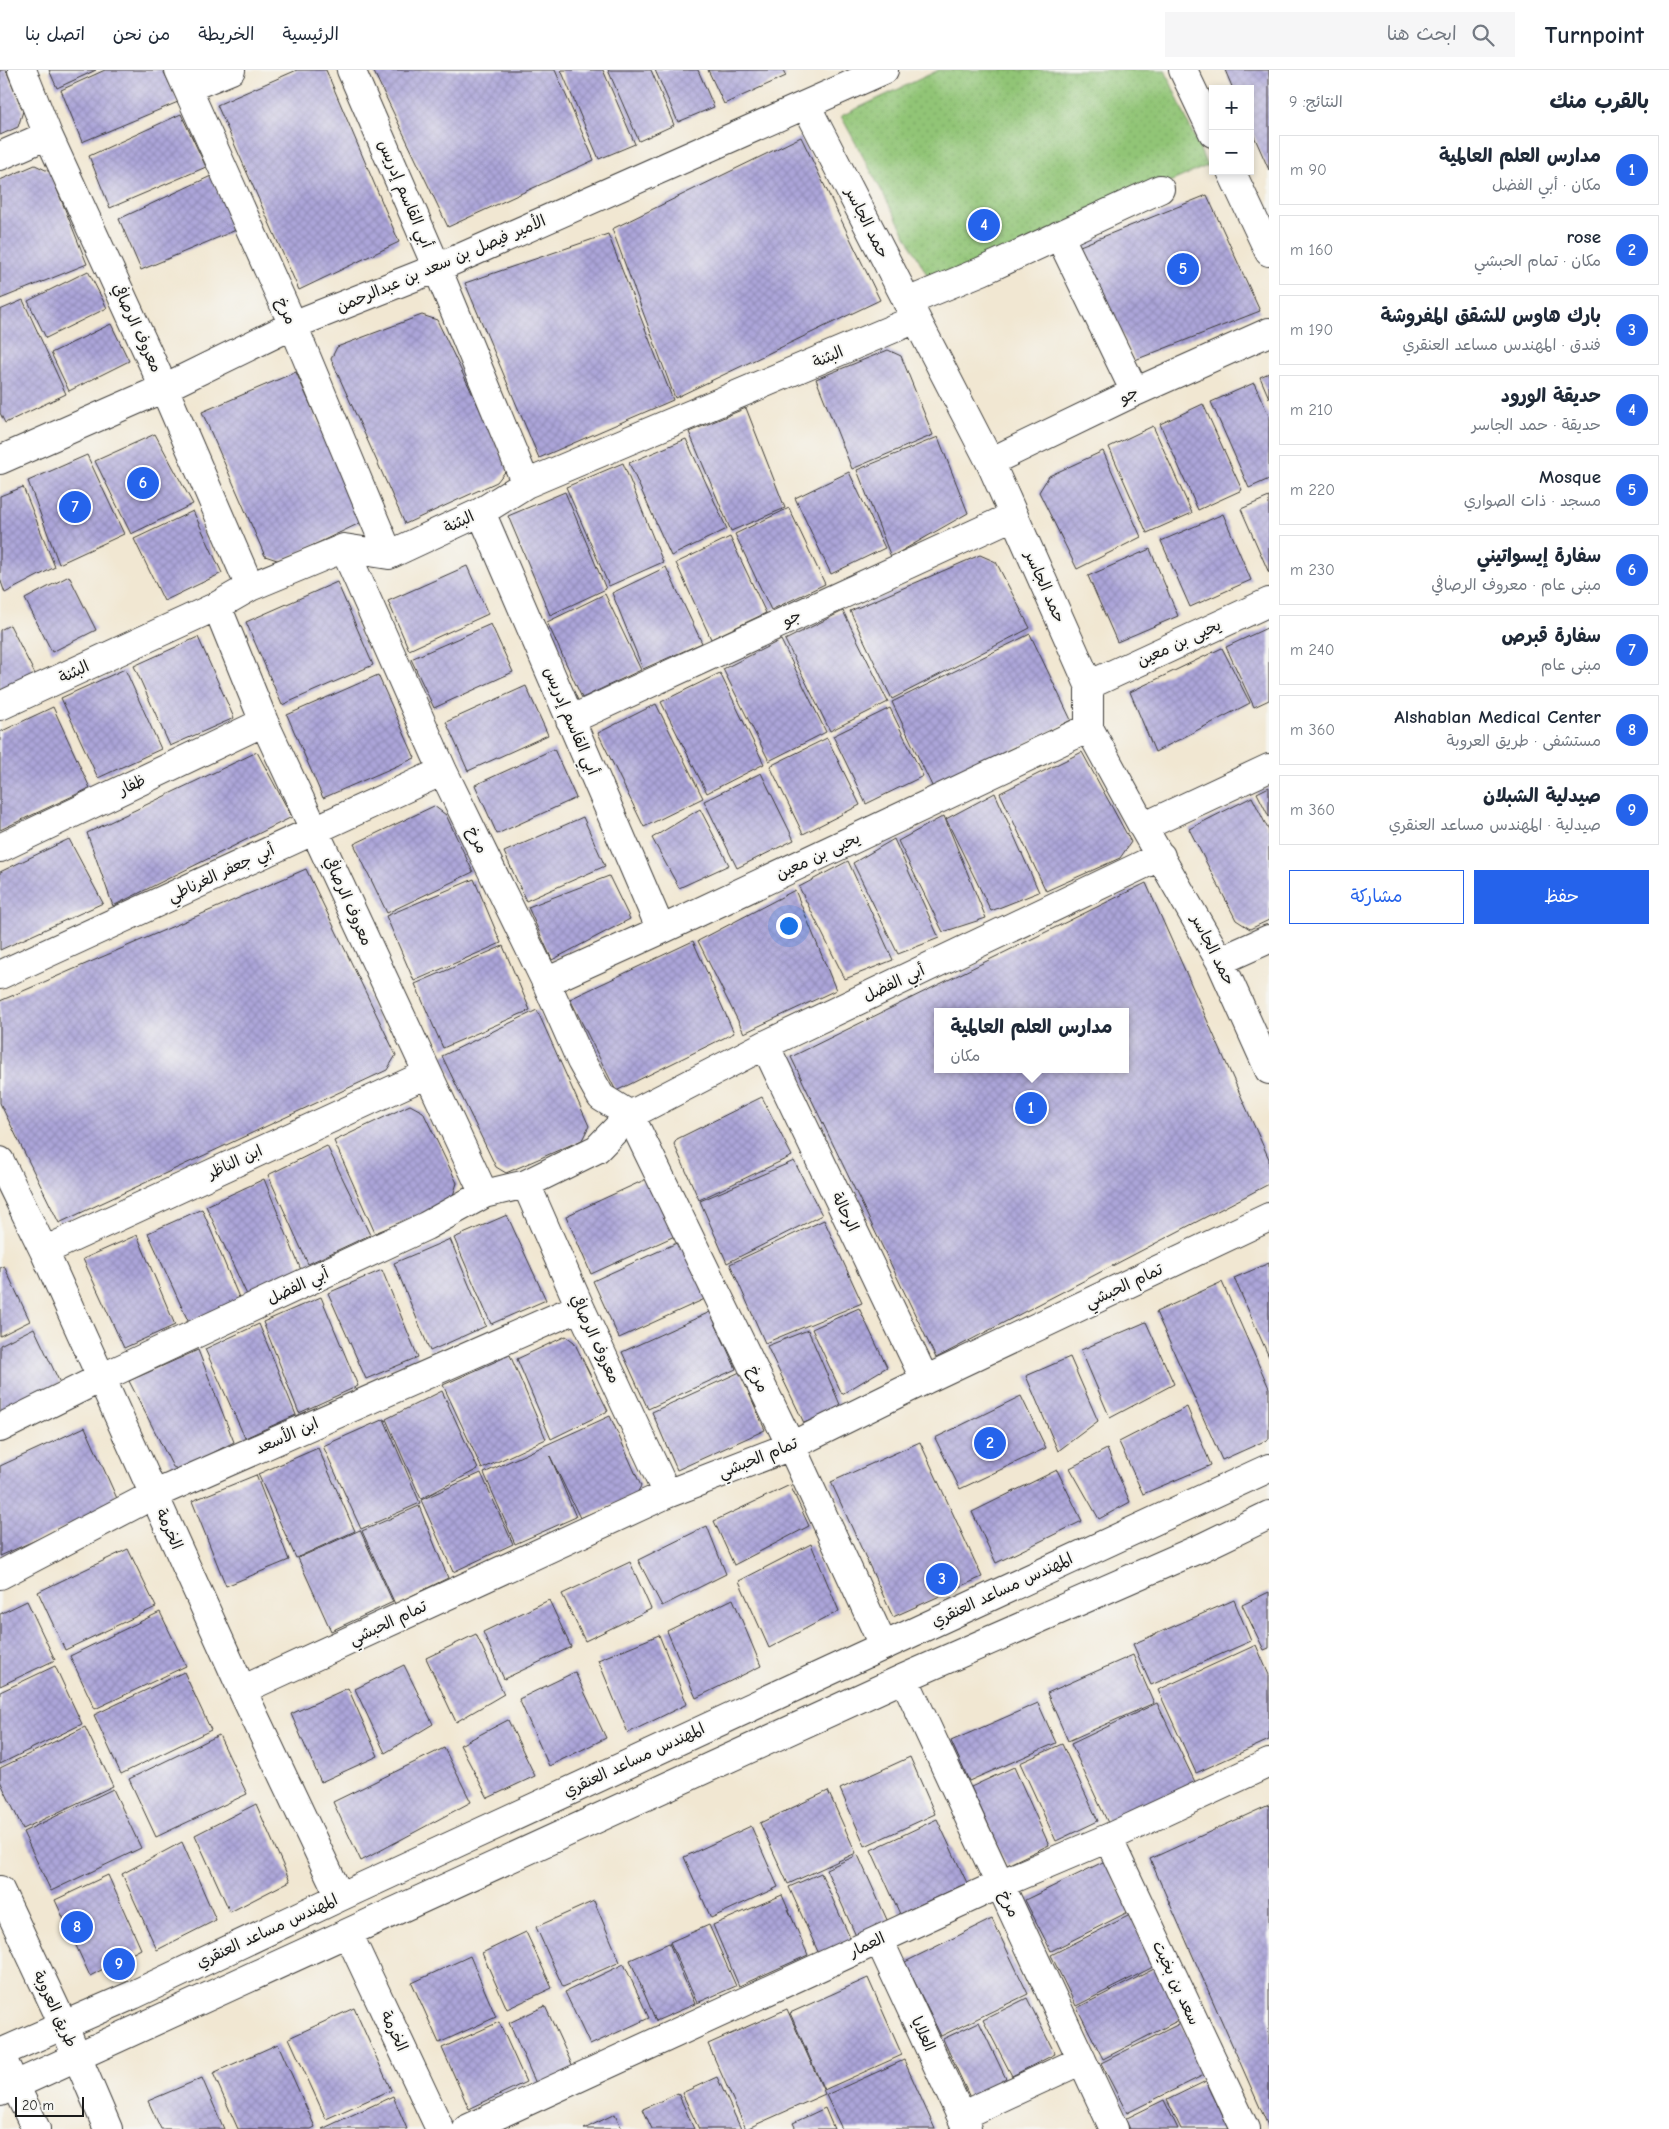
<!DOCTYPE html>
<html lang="ar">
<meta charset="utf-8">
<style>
body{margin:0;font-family:"Comic Neue","Playpen Sans Arabic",sans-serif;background:#f6f6f7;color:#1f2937;direction:rtl}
.controls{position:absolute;right:15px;top:15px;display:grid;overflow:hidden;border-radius:0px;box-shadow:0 2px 8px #0003}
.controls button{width:45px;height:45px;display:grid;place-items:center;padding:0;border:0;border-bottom:1px solid #e0e1e3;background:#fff;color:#1f2937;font:25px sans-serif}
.scale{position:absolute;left:15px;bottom:12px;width:69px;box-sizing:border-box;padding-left:5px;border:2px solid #1c1c1c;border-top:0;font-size:14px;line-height:18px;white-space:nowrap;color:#1c1c1c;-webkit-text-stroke:4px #f6f6f2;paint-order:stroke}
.you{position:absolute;left:788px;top:855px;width:18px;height:18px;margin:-12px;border:4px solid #fff;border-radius:50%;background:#1a73e8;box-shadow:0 0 0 8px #1a73e833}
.badge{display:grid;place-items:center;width:32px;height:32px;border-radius:50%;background:#2563eb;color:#fff;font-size:16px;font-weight:700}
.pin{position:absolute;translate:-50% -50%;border:2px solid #fff;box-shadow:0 1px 5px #0006}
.popup{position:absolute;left:934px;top:938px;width:195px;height:65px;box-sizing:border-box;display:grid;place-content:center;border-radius:0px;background:#fff;filter:drop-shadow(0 1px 4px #0005);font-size:16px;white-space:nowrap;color:#747a83}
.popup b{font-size:19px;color:#1f2937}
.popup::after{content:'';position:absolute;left:50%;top:100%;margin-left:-10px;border:10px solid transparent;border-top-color:#fff}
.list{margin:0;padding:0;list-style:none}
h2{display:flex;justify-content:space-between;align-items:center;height:65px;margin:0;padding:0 20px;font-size:21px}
h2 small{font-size:16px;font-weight:400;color:#747a83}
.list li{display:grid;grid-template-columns:32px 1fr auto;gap:15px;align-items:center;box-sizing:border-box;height:70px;margin:0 10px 10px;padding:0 10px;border:1px solid #e0e1e3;border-radius:0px}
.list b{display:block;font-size:19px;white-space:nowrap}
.list p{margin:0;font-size:16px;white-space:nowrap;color:#747a83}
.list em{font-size:16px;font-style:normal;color:#747a83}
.actions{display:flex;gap:10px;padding:15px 20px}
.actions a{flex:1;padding:11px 0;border:1px solid #2563eb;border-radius:0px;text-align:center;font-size:18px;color:#2563eb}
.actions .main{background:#2563eb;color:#fff}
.icon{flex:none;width:28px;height:28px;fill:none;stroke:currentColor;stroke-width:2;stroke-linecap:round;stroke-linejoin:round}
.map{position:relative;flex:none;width:1269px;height:2059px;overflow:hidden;direction:ltr}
header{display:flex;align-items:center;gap:30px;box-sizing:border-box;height:70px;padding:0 25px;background:#fff;border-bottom:1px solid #e0e1e3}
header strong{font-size:24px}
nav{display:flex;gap:28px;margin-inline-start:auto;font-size:18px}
.search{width:350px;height:45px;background:#f6f6f7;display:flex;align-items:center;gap:12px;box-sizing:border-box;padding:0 18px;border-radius:0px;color:#747a83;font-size:19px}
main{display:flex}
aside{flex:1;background:#fff}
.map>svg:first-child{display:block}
</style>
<header>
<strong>Turnpoint</strong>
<div class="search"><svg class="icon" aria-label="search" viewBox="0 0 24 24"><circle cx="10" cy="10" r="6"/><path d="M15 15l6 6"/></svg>ابحث هنا</div>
<nav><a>الرئيسية</a><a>الخريطة</a><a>من نحن</a><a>اتصل بنا</a></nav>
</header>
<main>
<aside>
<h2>بالقرب منك<small>النتائج: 9</small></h2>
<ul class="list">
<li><span class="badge">1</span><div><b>مدارس العلم العالمية</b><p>مكان · أبي الفضل</p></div><em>90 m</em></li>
<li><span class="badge">2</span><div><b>rose</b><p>مكان · تمام الحبشي</p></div><em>160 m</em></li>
<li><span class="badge">3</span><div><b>بارك هاوس للشقق المفروشة</b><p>فندق · المهندس مساعد العنقري</p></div><em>190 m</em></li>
<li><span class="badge">4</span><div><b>حديقة الورود</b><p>حديقة · حمد الجاسر</p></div><em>210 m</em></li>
<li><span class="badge">5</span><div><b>Mosque</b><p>مسجد · ذات الصواري</p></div><em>220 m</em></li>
<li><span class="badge">6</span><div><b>سفارة إيسواتيني</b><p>مبنى عام · معروف الرصافي</p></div><em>230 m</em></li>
<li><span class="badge">7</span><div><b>سفارة قبرص</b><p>مبنى عام</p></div><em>240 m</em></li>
<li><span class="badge">8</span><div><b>Alshablan Medical Center</b><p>مستشفى · طريق العروبة</p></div><em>360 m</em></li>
<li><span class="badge">9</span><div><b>صيدلية الشبلان</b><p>صيدلية · المهندس مساعد العنقري</p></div><em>360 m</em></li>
</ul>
<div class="actions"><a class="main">حفظ</a><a>مشاركة</a></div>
</aside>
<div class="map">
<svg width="1269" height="2059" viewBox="0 0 1269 2059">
<defs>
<pattern id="grass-dots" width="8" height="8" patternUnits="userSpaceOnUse" patternTransform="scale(1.25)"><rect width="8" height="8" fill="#91c576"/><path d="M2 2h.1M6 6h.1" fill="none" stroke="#7ca966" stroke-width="1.8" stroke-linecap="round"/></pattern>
<pattern id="building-cross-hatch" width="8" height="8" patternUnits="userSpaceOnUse" patternTransform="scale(1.25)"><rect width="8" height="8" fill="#aca5d9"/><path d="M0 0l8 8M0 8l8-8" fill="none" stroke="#938dba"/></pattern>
</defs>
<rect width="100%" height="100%" fill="#f6f6f2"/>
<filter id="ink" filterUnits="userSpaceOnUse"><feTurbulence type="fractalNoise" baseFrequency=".02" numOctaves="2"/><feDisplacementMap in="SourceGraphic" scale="10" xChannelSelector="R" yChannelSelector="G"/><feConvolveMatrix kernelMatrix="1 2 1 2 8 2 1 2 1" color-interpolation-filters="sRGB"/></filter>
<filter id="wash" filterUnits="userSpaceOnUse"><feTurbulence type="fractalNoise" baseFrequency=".0096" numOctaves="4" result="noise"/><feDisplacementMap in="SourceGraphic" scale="20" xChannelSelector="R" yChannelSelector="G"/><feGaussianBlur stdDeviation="1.12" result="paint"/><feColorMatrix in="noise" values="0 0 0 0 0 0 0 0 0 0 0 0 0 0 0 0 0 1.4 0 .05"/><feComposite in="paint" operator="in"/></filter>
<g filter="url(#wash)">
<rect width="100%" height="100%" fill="#f1e7d2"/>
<!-- grass -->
<path fill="url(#grass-dots)" stroke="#567049" d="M939,0h226l42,96 -275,118 -91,-168z"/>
<g id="blocks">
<!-- building -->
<path fill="url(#building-cross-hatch)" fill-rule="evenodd" d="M0,0h6l17,41 -5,16 -18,8z
M49,0h47l-39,18z
M105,0h58l15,32 -96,40 -21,-52z
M297,0h29l73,172 -100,48 -82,-185z
M373,0h182l39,90 -146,67z
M561,0h42l32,74 -36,15z
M608,0h43l23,55 -35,16z
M655,0h43l16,37 -36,15z
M708,0h75l3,6 -62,28z
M1225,0h44v100l-19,-43v-38h-17z
M181,44l25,53 -96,41 -21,-52z
M801,67l79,163 -205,98 -63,-169z
M35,95l15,7 37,92 -87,35v-119z
M211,106l25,54 -95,40 -22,-51z
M1207,125l53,116 -125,49 -55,-114z
M608,164l65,166 -134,58 -74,-175z
M88,201l19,37 -61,30 -18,-37z
M23,230l43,94 -61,29 -5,-10v-103z
M422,245l15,5 71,148 -11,14 -92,42 -74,-165 6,-12z
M111,254l18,37 -60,30 -18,-38z
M888,280l13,6 32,79 -81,34 -36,-90z
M296,302l66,150 -82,39 -15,-5 -63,-144z
M1269,303v25l-9,-21z
M1254,313l15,33v63l-20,9 -38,-86z
M1203,334l39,86 -44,20 -38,-86z
M746,338l39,100 -54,23 -42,-99z
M1153,356l39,87 -45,20 -38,-86z
M155,364l38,70 -62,30 -36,-73z
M938,367l30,76 -77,44 -34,-87z
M686,369l41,90 -56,27 -42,-93z
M1103,381l38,86 -64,32 -38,-77 10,-16z
M87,385l37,79 -65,30 -31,-83z
M623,393l40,99 -54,24 -43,-99z
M849,402l36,76 -54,26 -36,-76z
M23,417l32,80 -50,26 -5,-14v-83z
M565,422l41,97 -56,26 -42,-99z
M1269,427v76l-28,-64z
M789,438l36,76 -54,26 -36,-76z
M193,441l29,62 -58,28 -30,-62z
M1223,444l28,66 -61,27 -29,-66z
M730,467l36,76 -55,26 -35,-76z
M1150,479l28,67 -61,26 -29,-66z
M980,485l16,7 34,66 -138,71 -42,-88z
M467,496l21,48 -79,36 -21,-49z
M666,497l36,76 -59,26 -31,-76z
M69,506l27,54 -44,22 -27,-53z
M337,512l36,83 -91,40 -36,-83z
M605,524l36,76 -59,28 -35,-76z
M843,541l45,91 -58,29 -45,-91z
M491,554l22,48 -79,36 -23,-49z
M10,555l27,53 -37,19v-67z
M1269,557v73l-15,7 -28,-60z
M1030,564l41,86 -137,70 -42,-88z
M198,567l36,81 -64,28 -36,-80z
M781,570l45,92 -57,29 -46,-92z
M1222,578l28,55 -95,49 -25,-60z
M125,599l36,80 -63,29 -37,-80z
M720,603l44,91 -57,29 -46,-91z
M378,605l37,83 -92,40 -36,-83z
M526,616l22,49 -80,36 -22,-49z
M656,634l47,94 -59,29 -46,-94z
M53,637l37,81 -90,42v-98z
M890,638l33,68 -57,28 -33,-68z
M827,668l33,67 -57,29 -33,-68z
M554,679l22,49 -79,36 -22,-49z
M257,682l35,65 -179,89 -26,-73z
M1082,682l49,90 -11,16 -74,33 -46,-98z
M761,703l33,67 -57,28 -33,-67z
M1269,717v30l-12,-24z
M995,723l44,99 -48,19 -45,-92z
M1252,727l17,34v89l-19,9 -14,-9 -47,-91z
M434,736l12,9 27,57 -86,41 -33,-69z
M700,739l29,56 -50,23 -27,-50z
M944,746l42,102 -43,14 -45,-91z
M583,747l22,49 -79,35 -22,-49z
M69,769l34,64 -103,47v-78z
M894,769l45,99 -41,16 -45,-91z
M848,791l45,99 -48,19 -46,-92z
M306,799l90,186 -9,15 -328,153 -59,-120v-102z
M609,806l21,43 -78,41 -24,-53z
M474,809l27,64 -87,38 -28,-65z
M1146,813l123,276v25l-333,174 -145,-301zM937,942h188v57h-188z
M795,820l41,100 -92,43 -46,-92z
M693,871l41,92 -118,58 -46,-92z
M503,876l27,64 -87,38 -28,-64z
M537,940l52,116 -7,14 -76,33 -10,-6 -54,-111z
M762,1027l30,59 -93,44 -25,-56 3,-5z
M410,1035l13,7 34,71 -6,19 -76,31 -41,-92z
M327,1076l43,89 -62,29 -40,-89z
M794,1091l28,54 -95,48 -27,-62z
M653,1106l26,58 -88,40 -25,-58z
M264,1109l37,91 -54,25 -41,-89z
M202,1139l38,91 -51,23 -41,-90z
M507,1145l39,85 -55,24 -37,-86z
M824,1150l38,83 -97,40 -35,-79z
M137,1165l38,90 -51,23 -41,-89z
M450,1169l36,87 -56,25 -36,-88z
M681,1171l26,57 -88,40 -26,-57z
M1269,1193v94l-35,-79z
M4,1196l26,55 -30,15v-68z
M382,1200l36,87 -52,22 -38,-86z
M1222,1212l47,106v51l-47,21 -66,-148z
M321,1227l37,89 -59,27 -36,-91z
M859,1238l28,59 -45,27 -30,-65z
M710,1242l26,57 -88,40 -26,-57z
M1146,1252l28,62 -64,34 -29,-68z
M259,1254l37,91 -51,23 -40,-89z
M34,1258l26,55 -60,30v-68z
M808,1260l33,77 -37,16 -37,-77z
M566,1266l8,6 34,69 -57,28 -34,-80z
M198,1280l36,92 -54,28 -7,-3 -44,-86z
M510,1285l36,84 -64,30 -39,-84z
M1070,1287l28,64 -40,30 -32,-75z
M740,1302l25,58 -88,40 -25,-58z
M442,1321l36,78 -57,30 -35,-80z
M1021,1326l25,52 -86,41 -25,-51z
M1187,1337l24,58 -68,29 -24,-52z
M610,1346l31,70 -5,9 -56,23 -30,-62 26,61 -61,27 -31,-71z
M384,1349l36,84 -59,26 -38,-83z
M85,1357l34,76 -119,53v-90z
M920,1372l62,135 -89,40 -62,-135z
M318,1378l37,83 -59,27 -38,-84z
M1107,1379l23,53 -31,17 -29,-51z
M1057,1400l25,51 -86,42 -24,-51z
M481,1403l32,71 -60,28 -32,-72z
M256,1405l33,85 -63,26 -34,-85z
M790,1415l19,41 -75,39 -20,-44z
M419,1436l29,72 -53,26 -33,-73z
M707,1456l19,48 -64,32 -24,-46z
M360,1460l33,72 -62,29 -33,-73z
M811,1474l28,67 -70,37 -30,-67z
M128,1479l28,58 -91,43 -27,-58z
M630,1492l21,47 -66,32 -23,-47z
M1269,1522v56l-5,2 -22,-45z
M733,1529l28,67 -65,32 -29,-67z
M549,1530l22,47 -67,32 -21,-47z
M1234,1530l17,41 -100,44 -18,-41z
M27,1531l28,59 -55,26v-72z
M160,1542l26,54 -91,43 -25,-53z
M476,1564l28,60 -48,28 -30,-64z
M659,1565l28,69 -59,29 -30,-73z
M1256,1575l13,30v65l-73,33 -38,-83z
M1133,1585l21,48 -86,38 -21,-48z
M404,1595l29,59 -48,29 -30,-64z
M55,1596l27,58 -82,40v-72z
M184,1602l27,58 -90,44 -27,-59z
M575,1602l31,66 -57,28 -30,-67z
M348,1618l30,68 -57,26 -30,-68z
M1038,1633l18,40 -87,38 -18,-40z
M1157,1633l38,79 -87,41 -37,-79z
M508,1650l27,56 -47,22 -28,-53z
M85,1657l28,59 -90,43 -23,-48v-13z
M219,1665l28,59 -91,43 -27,-58z
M1062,1674l36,77 -42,20 -36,-78z
M444,1678l27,54 -110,59 -28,-59z
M910,1687l25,57 -70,32 -25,-57z
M1014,1697l35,78 -42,20 -36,-78z
M113,1719l28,59 -90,43 -28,-59z
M828,1721l28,62 -68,31 -28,-61z
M256,1734l34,77 -60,31 -35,-77z
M1269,1735v323l-119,-269z
M937,1749l30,64 -67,31 -29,-64z
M751,1756l27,61 -67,31 -27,-61z
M182,1772l34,78 -59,30 -35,-76z
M858,1785l30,67 -32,14 -30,-67z
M1105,1791l25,50 -79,40 -26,-51z
M821,1803l30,67 -32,14 -30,-67z
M108,1805l33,74 -51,27 -35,-76z
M782,1825l26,60 -69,31 -26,-61z
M594,1831l26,61 -57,25 -27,-60z
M1130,1845l25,51 -79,40 -25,-51z
M992,1849l36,75 -87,42 -36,-74z
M709,1855l27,61 -39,17 -27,-61z
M526,1862l26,56 -45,21 -25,-56z
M669,1873l26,61 -39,17 -26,-61z
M470,1886l26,61 -57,26 -27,-60z
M624,1894l25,54 -59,27 -25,-53z
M1156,1898l25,51 -78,40 -26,-51z
M868,1908l34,77 -78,35 -34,-77z
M1027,1928l28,56 -43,22 -29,-56z
M545,1936l30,65 -37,17 -29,-65z
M354,1938l37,82 -65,29 -37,-81z
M787,1939l38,85 -79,35 -38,-85z
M499,1952l27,60 -57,27 -27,-61z
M979,1952l30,63 -37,17 -29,-63z
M1181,1953l25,51 -79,39 -26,-50z
M278,1974l37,83 -4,2h-73l-25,-56z
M904,1990l31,69h-93l-16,-34z
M717,2007l24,52h-42l-17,-36z
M202,2008l22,51h-63l-13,-28z
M1206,2011l23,48h-48l-14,-29z
M678,2023l16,36h-42l-9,-20z
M393,2026l14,33h-85z
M1164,2030l14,29h-48l-5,-10z
M825,2038l9,21h-38l-3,-6z
M615,2044l7,15h-38z"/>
</g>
</g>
<g filter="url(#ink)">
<use href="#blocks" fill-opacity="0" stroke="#3c3a37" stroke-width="1"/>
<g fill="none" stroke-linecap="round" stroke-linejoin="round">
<!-- minor casing -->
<g stroke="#3c3a37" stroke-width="30">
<path id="minor" d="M22,0l26,65 116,253 86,199
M179,0l114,255 96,230
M351,0l86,198 89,216
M1183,0l30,63
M187,18l44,-18
M806,35l184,357 99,223v43l54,99 77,134 49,109
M0,86l48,-21
M1231,101l38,81
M1059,165l76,157
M907,232l75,-31 178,-82
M0,390l164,-72 129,-63 144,-57 447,-198
M990,392l145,-70 134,-60
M481,442l180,418
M344,478l99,223 103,211 35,79 20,36 29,18 161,331 92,199
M217,536l47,116 220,472
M1089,615l180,-83
M0,636l217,-100 33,-19 94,-39 45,7 92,-43 45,-28 390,-165
M570,650l443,-204
M1143,757l126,-59
M0,778l264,-126
M1220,891l49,-22
M0,905l443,-204
M546,912l115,-52 428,-202
M765,975l160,335
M0,1091l44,90 198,439 98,207
M526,1114l54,123 87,187
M44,1181l383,-177
M0,1358l101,-50 325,-152 58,-32 42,-10 71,-35 33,-34 135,-70 396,-189
M0,1505l153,-80 427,-188
M904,1608l210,451
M242,1620l425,-196 124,-48 134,-66 344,-163
M1108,1768l137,291
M348,1863l92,196
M879,1870l88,189
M0,1983l133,-58 207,-98 929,-429
M0,2022l904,-414 299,-131 66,-32
M961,2046l121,-56
M467,2059l533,-245 108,-46 161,-75"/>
</g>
<!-- major casing -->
<g stroke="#3c3a37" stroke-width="30">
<path id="major" d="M0,1820l64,136 44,103
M0,1984l36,75"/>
</g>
<!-- minor -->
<use href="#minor" stroke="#fff" stroke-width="28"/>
<!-- major -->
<use href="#major" stroke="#fff" stroke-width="28"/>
</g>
</g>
<g text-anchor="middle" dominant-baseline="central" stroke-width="4" stroke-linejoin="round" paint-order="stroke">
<!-- street labels -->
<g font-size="16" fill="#1c1c1c" stroke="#f6f6f2">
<text transform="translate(405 124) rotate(67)">أبي القاسم إدريس</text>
<text transform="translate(867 153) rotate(63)">حمد الجاسر</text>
<text transform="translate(441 194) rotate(-23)">الأمير فيصل بن سعد بن عبدالرحمن</text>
<text transform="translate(286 241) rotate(66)">مرخ</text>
<text transform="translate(137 258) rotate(65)">معروف الرصافي</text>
<text transform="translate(828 287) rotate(-23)">البثنة</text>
<text transform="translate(1129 325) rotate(-25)">جو</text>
<text transform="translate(459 452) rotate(-25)">البثنة</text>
<text transform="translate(1045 517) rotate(66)">حمد الجاسر</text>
<text transform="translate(792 548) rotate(-25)">جو</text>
<text transform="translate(1179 573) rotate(-25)">يحيى بن معين</text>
<text transform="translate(74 602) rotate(-25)">البثنة</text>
<text transform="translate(571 651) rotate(67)">أبي القاسم إدريس</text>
<text transform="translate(132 715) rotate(-26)">ظفار</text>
<text transform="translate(477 770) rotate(64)">مرخ</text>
<text transform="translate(818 786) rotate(-25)">يحيى بن معين</text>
<text transform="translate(221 803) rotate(-25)">أبي جعفر الغرناطي</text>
<text transform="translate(348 831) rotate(66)">معروف الرصافي</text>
<text transform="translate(1213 880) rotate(63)">حمد الجاسر</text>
<text transform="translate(894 913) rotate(-25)">أبي الفضل</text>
<text transform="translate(235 1092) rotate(-25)">ابن الناظر</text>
<text transform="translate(845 1142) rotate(64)">الرحالة</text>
<text transform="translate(298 1216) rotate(-25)">أبي الفضل</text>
<text transform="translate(1124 1216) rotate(-25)">تمام الحبشي</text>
<text transform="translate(595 1269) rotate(65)">معروف الرصافي</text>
<text transform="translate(758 1309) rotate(64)">مرخ</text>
<text transform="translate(287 1366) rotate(-24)">ابن الأسعد</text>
<text transform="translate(758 1388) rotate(-22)">تمام الحبشي</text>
<text transform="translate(169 1459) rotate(66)">الخرمة</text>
<text transform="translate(1002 1520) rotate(-25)">المهندس مساعد العنقري</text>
<text transform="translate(388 1553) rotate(-25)">تمام الحبشي</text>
<text transform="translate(634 1690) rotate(-25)">المهندس مساعد العنقري</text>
<text transform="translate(1009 1834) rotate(65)">مرخ</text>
<text transform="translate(267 1861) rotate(-25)">المهندس مساعد العنقري</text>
<text transform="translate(867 1875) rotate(-25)">العمار</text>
<text transform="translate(1176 1913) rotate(65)">سعد بن بخيت</text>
<text transform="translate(55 1939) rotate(65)">طريق العروبة</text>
<text transform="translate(394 1961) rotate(65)">الخرمة</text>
<text transform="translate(923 1964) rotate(65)">العلايا</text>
</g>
</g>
</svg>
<div class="controls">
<button>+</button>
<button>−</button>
</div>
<div class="scale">20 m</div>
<div class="you"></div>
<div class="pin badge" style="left:1031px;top:1038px">1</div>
<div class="popup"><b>مدارس العلم العالمية</b>مكان</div>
<div class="pin badge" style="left:990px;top:1373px">2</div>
<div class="pin badge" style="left:942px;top:1509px">3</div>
<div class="pin badge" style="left:984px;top:155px">4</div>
<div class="pin badge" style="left:1183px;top:199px">5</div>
<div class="pin badge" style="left:143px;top:413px">6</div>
<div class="pin badge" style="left:75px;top:437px">7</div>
<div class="pin badge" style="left:77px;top:1857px">8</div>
<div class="pin badge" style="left:119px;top:1894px">9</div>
</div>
</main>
